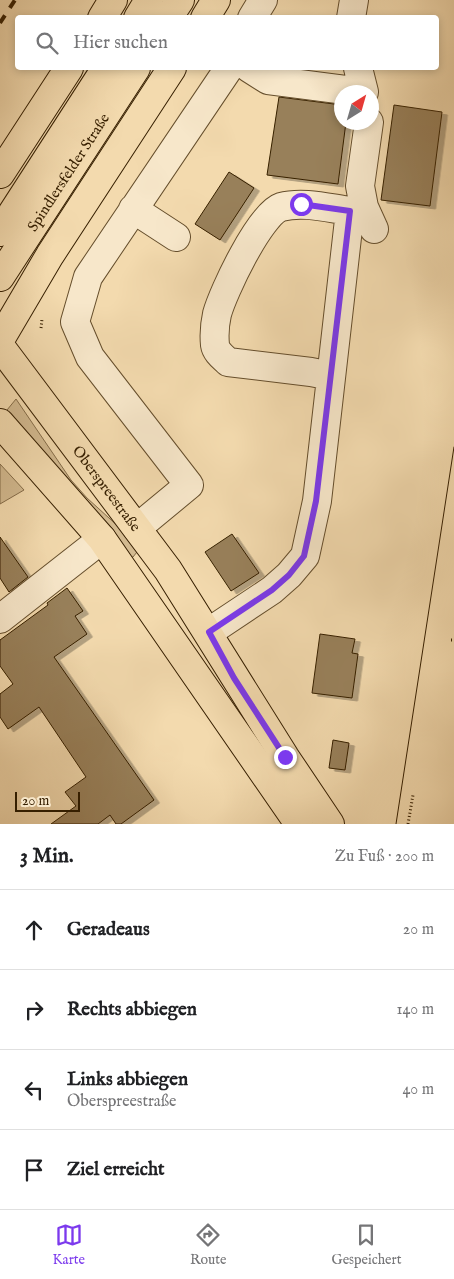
<!DOCTYPE html>
<html lang="de">
<meta charset="utf-8">
<style>
body{margin:0;font-family:"IM FELL English",serif;background:#f2f2f2;color:#202124}
.compass{position:absolute;left:334px;top:85px;width:45px;height:45px;border-radius:50%;background:#fff;box-shadow:0 2px 8px #0003;rotate:37deg}
.scale{position:absolute;left:15px;bottom:12px;width:65px;box-sizing:border-box;padding-left:5px;border:2px solid #361f00;border-top:0;font-size:14px;line-height:18px;white-space:nowrap;color:#361f00;-webkit-text-stroke:4px #f7e7ca;paint-order:stroke}
.stop{position:absolute;width:15px;height:15px;margin:-11px;border:4px solid #7c3aed;border-radius:50%;background:#fff}
.stop.end{background:#7c3aed;border-color:#fff;box-shadow:0 1px 5px #0008}
.list{margin:0;padding:0;list-style:none}
h2{display:flex;justify-content:space-between;align-items:center;height:65px;margin:0;padding:0 20px;font-size:21px}
h2 small{font-size:16px;font-weight:400;color:#757577}
.list li{display:grid;grid-template-columns:32px 1fr auto;gap:15px;align-items:center;box-sizing:border-box;height:80px;padding:0 20px;border-top:1px solid #e0e0e0}
.list b{display:block;font-size:19px;white-space:nowrap}
.list p{margin:0;font-size:16px;white-space:nowrap;color:#757577}
.list em{font-size:16px;font-style:normal;color:#757577}
.icon{flex:none;width:28px;height:28px;fill:none;stroke:currentColor;stroke-width:2;stroke-linecap:round;stroke-linejoin:round}
.map{position:relative;flex:none;width:454px;height:824px;overflow:hidden}
.search{position:absolute;background:#fff;box-shadow:0 2px 8px #0003;left:15px;right:15px;top:15px;height:55px;display:flex;align-items:center;gap:12px;box-sizing:border-box;padding:0 18px;border-radius:5px;color:#757577;font-size:19px}
.sheet{height:385px;background:#fff}
nav{display:flex;justify-content:space-around;align-items:center;box-sizing:border-box;height:70px;border-top:1px solid #e0e0e0;background:#fff;font-size:14px;color:#757577}
nav a{display:grid;justify-items:center;gap:2px}
nav .on{color:#7c3aed}
.map>svg:first-child{display:block}
</style>
<div class="map">
<svg width="454" height="824" viewBox="0 0 454 824">
<defs>
<filter id="shadow"><feDropShadow dx="5.5" dy="3" stdDeviation="0" flood-color="#0004"/></filter>
</defs>
<rect width="100%" height="100%" fill="#f3daae"/>
<filter id="stains"><feTurbulence type="fractalNoise" baseFrequency=".004" numOctaves="4"/><feColorMatrix values="0 0 0 0 .2 0 0 0 0 .09 0 0 0 0 .02 0 0 0 .5 -.17"/></filter>
<radialGradient id="worn" r=".72"><stop offset=".6" stop-color="#630" stop-opacity="0"/><stop offset="1" stop-color="#630" stop-opacity=".3"/></radialGradient>
<!-- green -->
<path fill="#d3ba90" stroke="#846c48" d="M16,399l55,81 16,18 33,30 17,24 -4,5h-2l-117,-136 -7,-11z
M0,464l24,26 -24,14z"/>
<!-- building -->
<path fill="#98805a" stroke="#361f00" filter="url(#shadow)" d="M279,97l63,8v17h4l-8,62 -71,-9z
M394,105l48,7 -12,94 -49,-6z
M229,172l25,16 -34,52 -25,-16z
M232,534l27,39 -28,18 -26,-39z
M0,537l28,40 -19,15 -9,-14z
M67,588l16,23 -8,5 12,18 -33,23 100,143 -33,24h-5l-6,-9 -12,9h-47l25,-18 -11,-14 21,-15 -47,-70 -31,22 -8,-12v-23l13,-10 -13,-18v-26l48,-35 -1,-2z
M320,634l35,5 -3,14 6,1 -6,44 -40,-5z
M333,740l16,3 -4,27 -16,-2z"/>
<g fill="none" stroke-linecap="round" stroke-linejoin="round">
<!-- minor casing -->
<g stroke="#654e2c" stroke-width="30">
<path id="minor" d="M252,18l11,-18
M351,18l3,-18
M249,68l19,12 93,12
M358,68l6,24
M369,122l-9,64 4,21 10,22
M133,209l43,28
M137,528l52,-43 -99,-128 -15,-35 13,-45 141,-209
M0,619l102,-80
M209,632l63,-42 17,-15 16,-19 12,-55 33,-290c-22,-3 -47,-10 -69,-4 -21,7 -58,85 -64,107 -2,9 -3,21 -2,31 1,7 8,12 13,17l83,10 20,4"/>
</g>
<!-- major casing -->
<g stroke="#361f00" stroke-width="30">
<g id="major">
<path id="s1" d="M0,346l168,224 117,187 45,67"/>
<path d="M0,423l102,116 197,285"/>
</g>
</g>
<!-- highway casing -->
<g stroke="#361f00" stroke-width="30">
<g id="highway">
<path d="M102,18l11,-18"/>
<path d="M138,18l11,-18"/>
<path d="M168,18l12,-18"/>
<path d="M205,18l11,-18"/>
<path d="M0,174l69,-106"/>
<path d="M0,232l106,-164"/>
<path id="s2" d="M0,277l136,-209"/>
<path d="M0,340l50,-85 122,-187"/>
</g>
</g>
<!-- path -->
<path stroke="#361f00" stroke-width="3" stroke-dasharray="1 2.5" stroke-linecap="butt" d="M41,328l1,-9
M451,640h3
M408,824l5,-29"/>
<!-- minor -->
<use href="#minor" stroke="#f7e7ca" stroke-width="28"/>
<!-- major -->
<use href="#major" stroke="#f3daae" stroke-width="28"/>
<!-- highway -->
<use href="#highway" stroke="#f3daae" stroke-width="28"/>
<!-- tram -->
<path stroke="#361f00" stroke-width="1" d="M396,824l58,-377"/>
<!-- rail -->
<path stroke="#361f00" stroke-width="4" stroke-dasharray="9 9" stroke-linecap="butt" d="M0,23l15,-23"/>
</g>
<g fill="none" stroke-linecap="round" stroke-linejoin="round">
<!-- route -->
<path stroke="#7c3aed" stroke-width="6" d="M285,757l-51,-79 -25,-46 63,-42 17,-15 15,-19 12,-55 34,-290 -49,-7"/>
</g>
<g text-anchor="middle" dominant-baseline="central" stroke-width="4" stroke-linejoin="round" paint-order="stroke">
<!-- street labels -->
<g font-size="15" fill="#361f00" stroke="#f7e7ca">
<text stroke="none"><textPath href="#s2" startOffset="125">Spindlersfelder Straße</textPath></text>
<text stroke="none"><textPath href="#s1" startOffset="178">Oberspreestraße</textPath></text>
</g>
</g>
<rect width="100%" height="100%" filter="url(#stains)"/>
<rect width="100%" height="100%" fill="url(#worn)"/>
</svg>
<svg class="compass" viewBox="-18 -18 36 36"><path d="M0-13l5 13h-10z" fill="#e53935"/><path d="M0 13l5-13h-10z" fill="#757577"/></svg>
<div class="scale">20 m</div>
<div class="stop" style="left:301px;top:204px"></div>
<div class="stop end" style="left:285px;top:757px"></div>
<div class="search"><svg class="icon" aria-label="search" viewBox="0 0 24 24"><circle cx="10" cy="10" r="6"/><path d="M15 15l6 6"/></svg>Hier suchen</div>
</div>
<section class="sheet">
<h2>3 Min.<small>Zu Fuß · 200 m</small></h2>
<ul class="list">
<li><svg class="icon" aria-label="ahead" viewBox="0 0 24 24"><path d="M12 20V5M6 11l6-6 6 6"/></svg><div><b>Geradeaus</b></div><em>20 m</em></li>
<li><svg class="icon" aria-label="right" viewBox="0 0 24 24"><path d="M7 20v-9h11M14 6l5 5-5 5"/></svg><div><b>Rechts abbiegen</b></div><em>140 m</em></li>
<li><svg class="icon" aria-label="left" viewBox="0 0 24 24"><path d="M17 20v-9H6M10 6l-5 5 5 5"/></svg><div><b>Links abbiegen</b><p>Oberspreestraße</p></div><em>40 m</em></li>
<li><svg class="icon" aria-label="arrive" viewBox="0 0 24 24"><path d="M6 21V4h12l-3 4 3 4H6"/></svg><div><b>Ziel erreicht</b></div></li>
</ul>
</section>
<nav>
<a class="on"><svg class="icon" aria-label="map" viewBox="0 0 24 24"><path d="M3 6l6-2 6 2 6-2v14l-6 2-6-2-6 2zM9 4v14M15 6v14"/></svg>Karte</a>
<a><svg class="icon" aria-label="directions" viewBox="0 0 24 24"><path d="M12 3l9 9-9 9-9-9zM9 14v-3h6M13 9l2 2-2 2"/></svg>Route</a>
<a><svg class="icon" aria-label="saved" viewBox="0 0 24 24"><path d="M7 4h10v16l-5-4-5 4z"/></svg>Gespeichert</a>
</nav>
